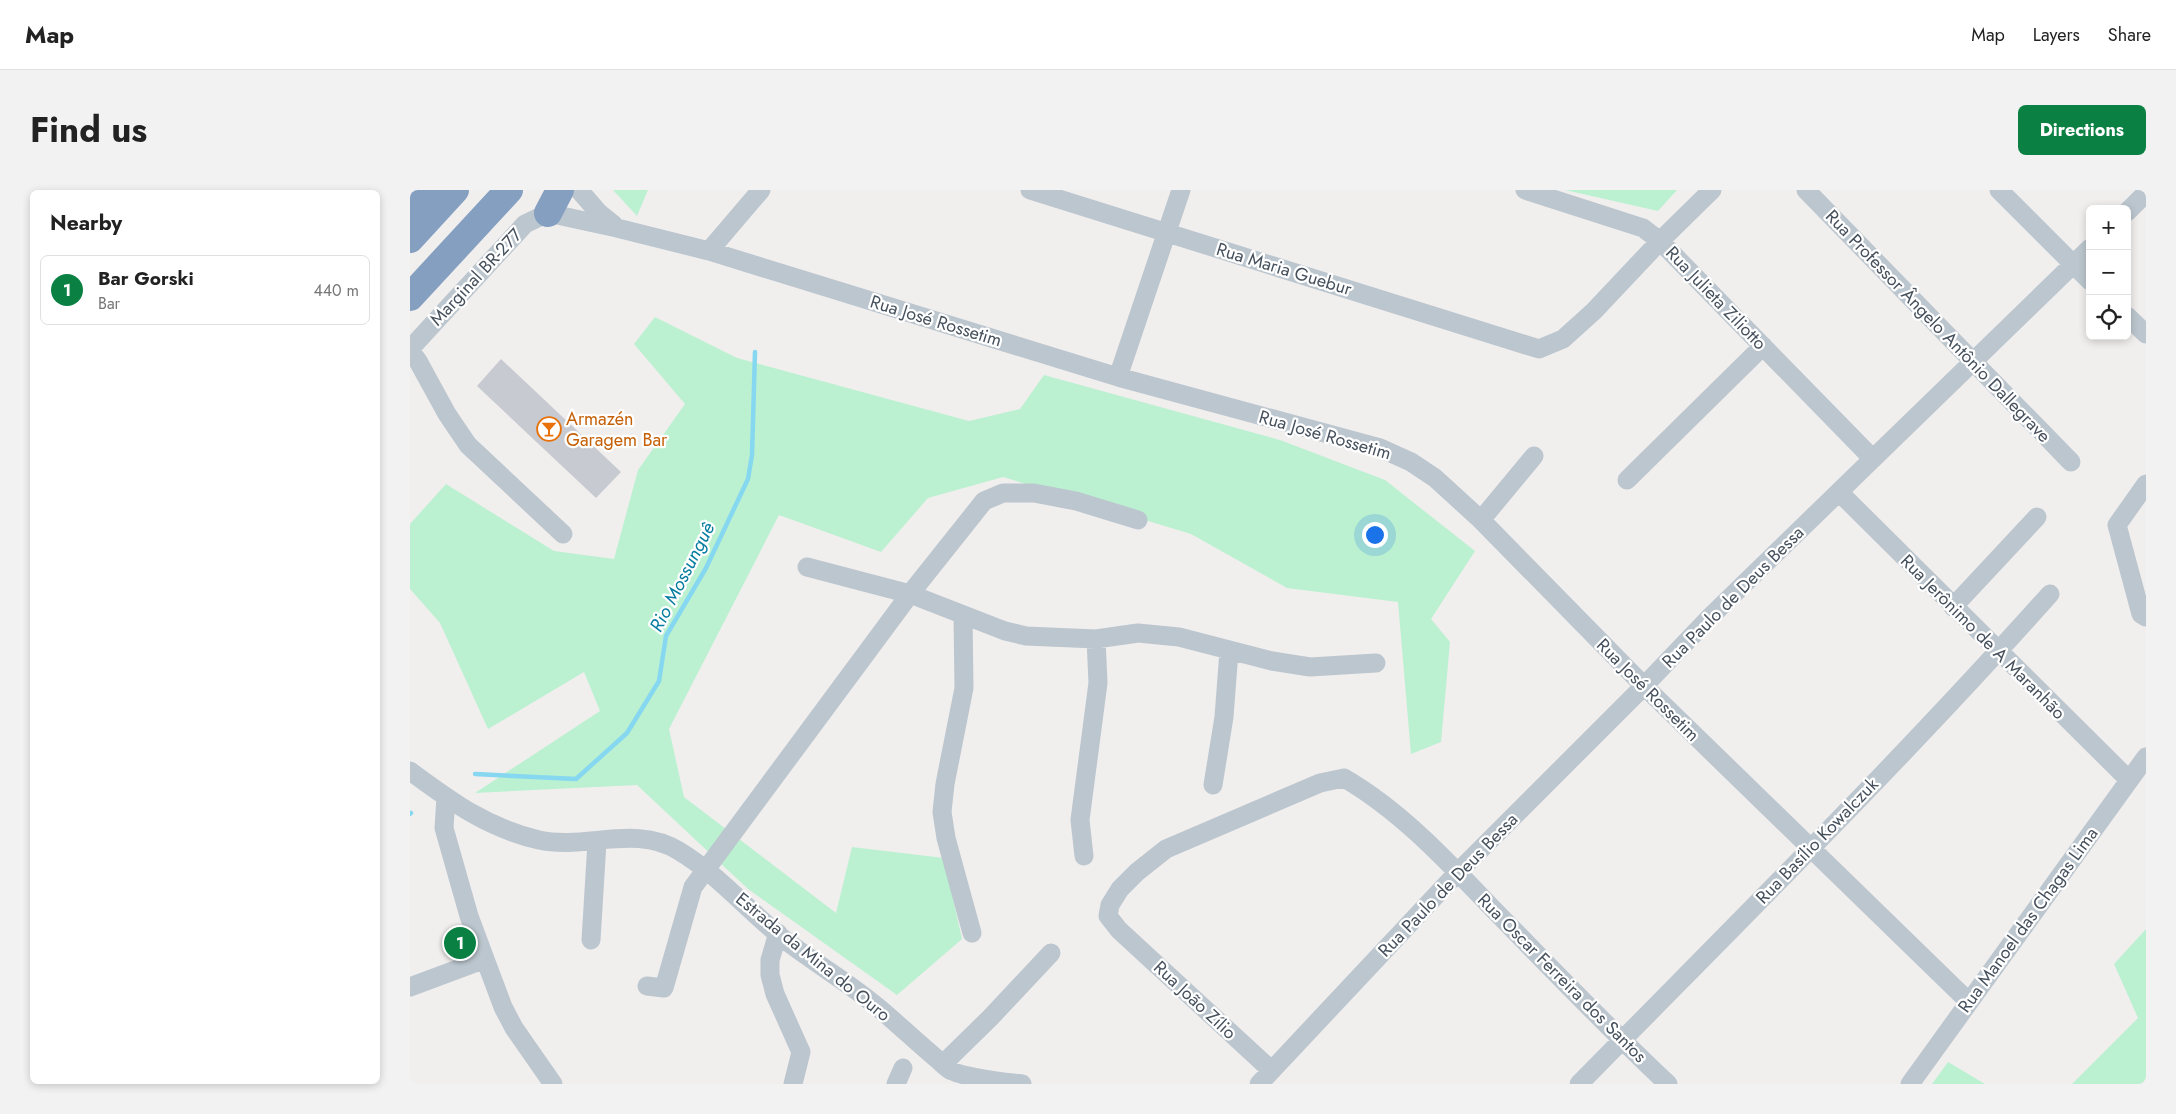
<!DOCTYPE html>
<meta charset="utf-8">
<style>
body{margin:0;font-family:Jost,sans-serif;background:#f2f2f2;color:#222}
.controls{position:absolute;right:15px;top:15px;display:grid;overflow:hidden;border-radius:8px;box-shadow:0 2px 8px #0003}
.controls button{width:45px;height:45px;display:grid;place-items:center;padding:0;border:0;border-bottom:1px solid #e0e0e0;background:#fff;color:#222;font:25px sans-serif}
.you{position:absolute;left:964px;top:344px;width:18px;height:18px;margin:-12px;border:4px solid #fff;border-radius:50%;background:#1a73e8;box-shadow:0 0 0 8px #1a73e833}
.badge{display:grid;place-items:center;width:32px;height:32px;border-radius:50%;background:#0b8043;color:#fff;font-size:16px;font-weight:700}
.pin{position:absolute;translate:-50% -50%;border:2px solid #fff;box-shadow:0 1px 5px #0006}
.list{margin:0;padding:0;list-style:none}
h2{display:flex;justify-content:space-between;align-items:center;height:65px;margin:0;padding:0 20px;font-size:21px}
h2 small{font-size:16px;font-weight:400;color:#767676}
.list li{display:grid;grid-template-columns:32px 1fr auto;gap:15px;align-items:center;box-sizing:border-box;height:70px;margin:0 10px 10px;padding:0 10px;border:1px solid #e0e0e0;border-radius:8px}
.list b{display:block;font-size:19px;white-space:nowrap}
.list p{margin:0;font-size:16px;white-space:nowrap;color:#767676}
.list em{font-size:16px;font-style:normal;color:#767676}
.icon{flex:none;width:28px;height:28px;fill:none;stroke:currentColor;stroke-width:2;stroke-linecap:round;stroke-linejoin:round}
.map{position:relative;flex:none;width:1736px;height:894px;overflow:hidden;border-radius:8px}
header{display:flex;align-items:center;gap:30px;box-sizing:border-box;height:70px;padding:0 25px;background:#fff;border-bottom:1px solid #e0e0e0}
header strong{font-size:24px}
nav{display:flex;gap:28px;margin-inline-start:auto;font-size:18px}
.intro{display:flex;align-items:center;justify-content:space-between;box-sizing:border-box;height:120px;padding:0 30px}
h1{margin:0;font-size:35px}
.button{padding:12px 22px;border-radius:8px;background:#0b8043;color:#fff;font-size:18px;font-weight:700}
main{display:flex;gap:30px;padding:0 30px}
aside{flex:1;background:#fff;border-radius:8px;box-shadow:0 2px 8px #0003}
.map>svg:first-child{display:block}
</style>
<header>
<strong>Map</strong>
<nav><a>Map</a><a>Layers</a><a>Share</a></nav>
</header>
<div class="intro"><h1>Find us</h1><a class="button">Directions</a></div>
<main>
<aside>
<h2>Nearby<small></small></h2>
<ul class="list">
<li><span class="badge">1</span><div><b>Bar Gorski</b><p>Bar</p></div><em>440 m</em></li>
</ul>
</aside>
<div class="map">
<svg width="1736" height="894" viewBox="0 0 1736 894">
<rect width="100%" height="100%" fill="#f1eeee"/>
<!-- green -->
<path fill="#bbf1d1" d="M203,0h35l-11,26z
M1155,0h112l-19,21z
M245,127l82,41 232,63 51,-12 24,-34 236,65 105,40 90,71 -44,68 19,23 -9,100 -30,12 -13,-152 -111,-14 -96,-54 -188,-57 -75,21 -47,54 -102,-37 -110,214 15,68 152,116 16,-66 92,11 18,81 -65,56 -149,-106 -111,-104 -162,8 125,-82 -16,-39 -96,57 -48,-106 -30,-34v-65l36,-40 108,67 60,8 24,-89 47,-66 -51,-60z
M1736,739v155h-74l66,-66 -24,-54z
M1538,872l37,22h-53z"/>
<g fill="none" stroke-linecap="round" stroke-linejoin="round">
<!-- stream -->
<path stroke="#86d7f0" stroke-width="4.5" d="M65,584l101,5 51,-46 32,-52 7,-45 40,-68 42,-89 4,-24 3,-103
M0,624l1,-1"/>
</g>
<!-- building -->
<path fill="#c8cad1" d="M91,169l120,113 -25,26 -119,-112z"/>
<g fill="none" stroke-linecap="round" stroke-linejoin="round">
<!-- minor -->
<path stroke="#bcc6ce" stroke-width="19" d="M169,0l20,23 15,12
M620,0l509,159 24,-10 31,-28 66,-70 52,-51
M1115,0l118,38 17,13 213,218
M1396,0l265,272
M1589,0l91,91
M1717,22l19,-19
M299,61l52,-61
M1717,126l19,18
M0,159l115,-125 23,-11 69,15 92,23 409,126 262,71 31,14 24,16 46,42 163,166 325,316
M0,160l8,11 29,53 21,31 95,89
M708,187l63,-187
M1217,290l136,-134
M1736,294l-29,41 24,89 5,3
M1429,302l290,288
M1071,330l53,-64
M397,377l103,27 95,37 21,5 70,3 42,-6 41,4 93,24 38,6 66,-4
M1543,417l84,-90
M553,425l1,73 -19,96 -3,28 4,26 26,95
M0,581c42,31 77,57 129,69 47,10 97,-16 140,11 38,23 67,57 101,85 32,26 69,46 100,73 20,17 38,34 57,50 5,4 10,10 15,12 15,7 53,11 70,13
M803,595l11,-68 5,-66
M36,607l-2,31 25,88 16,43 18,48 11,21 39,56
M674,666l-4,-36 18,-137 -2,-44
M368,743l-8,27v15l5,19 26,58 -8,32
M181,750l6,-98
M237,796l17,2 29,-101 217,-293 74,-93 19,-8h31l42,8 62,19
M0,797l75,-28
M533,874l47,-46 61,-65
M861,880l-152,-140 -11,-14 2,-11 10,-16 17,-17 29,-23 154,-66 24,-5c57,33 104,84 150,132 57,58 114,118 174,174
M486,894l7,-16
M849,894l199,-212 186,-186 66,-69 380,-369
M1169,894c159,-162 320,-321 471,-490
M1500,894l236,-327"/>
<!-- highway -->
<path stroke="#849fc0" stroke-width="28" d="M0,14l20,-14
M138,23l12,-23
M0,49l45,-49
M0,107l99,-107"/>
</g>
<!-- icons -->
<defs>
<g id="bar-ring" transform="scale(1.25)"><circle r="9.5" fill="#fff" stroke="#e8710a" stroke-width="1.5"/><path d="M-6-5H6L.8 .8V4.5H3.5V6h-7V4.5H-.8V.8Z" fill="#e8710a"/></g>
</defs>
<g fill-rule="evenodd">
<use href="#bar-ring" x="139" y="239"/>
</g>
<g text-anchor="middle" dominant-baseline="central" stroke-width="4.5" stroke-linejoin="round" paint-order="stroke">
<!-- street labels -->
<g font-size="18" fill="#46515d" stroke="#fff">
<text transform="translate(874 79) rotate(17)">Rua Maria Guebur</text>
<text transform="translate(66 87) rotate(-47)">Marginal BR-277</text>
<text transform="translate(1306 108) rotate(46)">Rua Julieta Ziliotto</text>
<text transform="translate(526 131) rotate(17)">Rua José Rossetim</text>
<text transform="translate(1528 136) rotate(46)">Rua Professor Ângelo Antônio Dallegrave</text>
<text transform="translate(915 245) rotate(16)">Rua José Rossetim</text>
<text transform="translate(1323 407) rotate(-45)">Rua Paulo de Deus Bessa</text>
<text transform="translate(1573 447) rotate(45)">Rua Jerônimo de A Maranhão</text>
<text transform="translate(1238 500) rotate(45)">Rua José Rossetim</text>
<text transform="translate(1407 651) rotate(-46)">Rua Basílio Kowalczuk</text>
<text transform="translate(1038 695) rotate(-46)">Rua Paulo de Deus Bessa</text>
<text transform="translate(1618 730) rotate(-54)">Rua Manoel das Chagas Lima</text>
<text transform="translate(403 767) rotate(39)">Estrada da Mina do Ouro</text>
<text transform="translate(1152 788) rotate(45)">Rua Oscar Ferreira dos Santos</text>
<text transform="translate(785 810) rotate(43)">Rua João Zílio</text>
</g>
<!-- food labels -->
<g font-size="18" fill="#c56008" stroke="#fff" text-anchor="start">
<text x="156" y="229">Armazén<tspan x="156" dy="21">Garagem Bar</tspan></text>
</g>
<!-- water labels -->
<g font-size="19" font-style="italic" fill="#077ca0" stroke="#fff">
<text transform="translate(272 387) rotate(-63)">Rio Mossunguê</text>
</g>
</g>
</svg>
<div class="controls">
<button>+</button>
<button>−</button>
<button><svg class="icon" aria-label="locate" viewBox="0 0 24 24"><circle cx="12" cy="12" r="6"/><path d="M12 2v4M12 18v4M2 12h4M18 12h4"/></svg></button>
</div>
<div class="you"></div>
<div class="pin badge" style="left:50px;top:753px">1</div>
</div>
</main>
